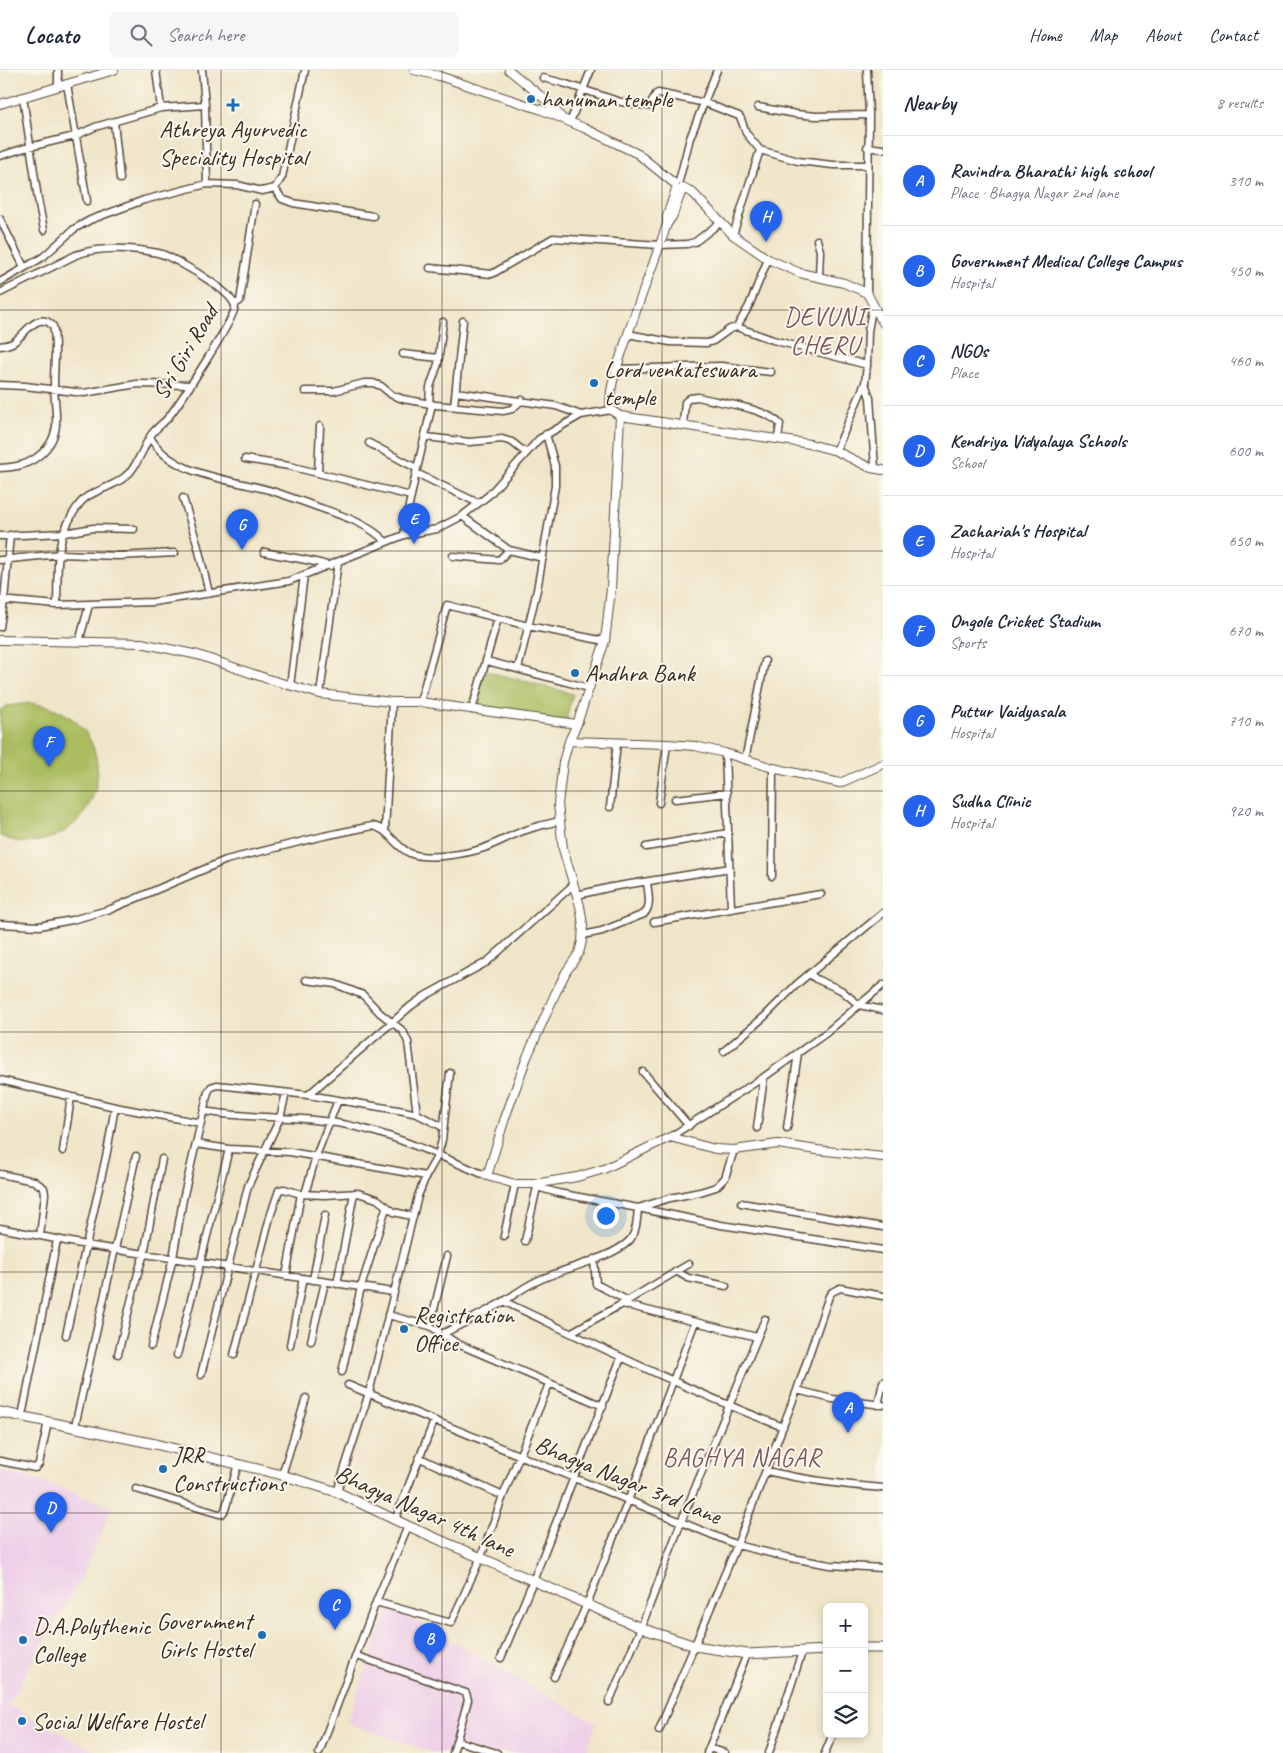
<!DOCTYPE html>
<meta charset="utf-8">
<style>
body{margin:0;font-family:Caveat,sans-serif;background:#f6f6f7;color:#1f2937}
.controls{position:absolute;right:15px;bottom:15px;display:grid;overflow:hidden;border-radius:8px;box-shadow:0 2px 8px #0003}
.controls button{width:45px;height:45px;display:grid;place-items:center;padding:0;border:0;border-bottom:1px solid #e0e1e3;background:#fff;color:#1f2937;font:25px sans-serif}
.you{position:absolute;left:605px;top:1145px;width:18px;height:18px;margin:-12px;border:4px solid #fff;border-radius:50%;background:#1a73e8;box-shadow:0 0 0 8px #1a73e833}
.badge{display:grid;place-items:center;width:32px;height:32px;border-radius:50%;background:#2563eb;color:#fff;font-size:16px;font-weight:700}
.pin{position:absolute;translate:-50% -41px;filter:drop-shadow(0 1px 2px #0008)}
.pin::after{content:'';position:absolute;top:26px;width:18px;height:15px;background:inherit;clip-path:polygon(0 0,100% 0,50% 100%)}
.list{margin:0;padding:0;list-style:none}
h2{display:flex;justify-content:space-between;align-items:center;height:65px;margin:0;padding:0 20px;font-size:21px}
h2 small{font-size:16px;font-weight:400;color:#747a83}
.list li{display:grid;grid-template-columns:32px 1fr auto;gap:15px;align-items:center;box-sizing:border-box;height:90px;padding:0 20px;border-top:1px solid #e0e1e3}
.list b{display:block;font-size:19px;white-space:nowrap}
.list p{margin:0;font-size:16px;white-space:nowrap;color:#747a83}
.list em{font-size:16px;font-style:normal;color:#747a83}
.icon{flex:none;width:28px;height:28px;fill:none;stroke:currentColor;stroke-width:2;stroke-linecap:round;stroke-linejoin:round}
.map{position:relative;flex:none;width:883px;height:1683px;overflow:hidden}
header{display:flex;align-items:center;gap:30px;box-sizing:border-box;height:70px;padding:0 25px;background:#fff;border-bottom:1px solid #e0e1e3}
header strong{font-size:24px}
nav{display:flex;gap:28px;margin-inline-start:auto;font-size:18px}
.search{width:350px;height:45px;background:#f6f6f7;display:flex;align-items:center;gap:12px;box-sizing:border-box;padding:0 18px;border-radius:8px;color:#747a83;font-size:19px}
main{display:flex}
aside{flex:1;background:#fff}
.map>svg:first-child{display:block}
</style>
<header>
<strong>Locato</strong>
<div class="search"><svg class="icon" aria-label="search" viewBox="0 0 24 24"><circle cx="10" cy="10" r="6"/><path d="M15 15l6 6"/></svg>Search here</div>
<nav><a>Home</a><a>Map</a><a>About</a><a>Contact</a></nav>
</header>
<main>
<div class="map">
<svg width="883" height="1683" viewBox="0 0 883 1683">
<rect width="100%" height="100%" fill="#fbf7ec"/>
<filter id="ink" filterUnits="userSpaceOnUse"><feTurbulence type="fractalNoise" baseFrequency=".02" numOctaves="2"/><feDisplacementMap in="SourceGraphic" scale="10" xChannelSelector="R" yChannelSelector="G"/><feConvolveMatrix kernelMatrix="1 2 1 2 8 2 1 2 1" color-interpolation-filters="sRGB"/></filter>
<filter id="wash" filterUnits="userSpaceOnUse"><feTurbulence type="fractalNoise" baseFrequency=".0096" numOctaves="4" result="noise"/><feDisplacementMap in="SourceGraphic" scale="20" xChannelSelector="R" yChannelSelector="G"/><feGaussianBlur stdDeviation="1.12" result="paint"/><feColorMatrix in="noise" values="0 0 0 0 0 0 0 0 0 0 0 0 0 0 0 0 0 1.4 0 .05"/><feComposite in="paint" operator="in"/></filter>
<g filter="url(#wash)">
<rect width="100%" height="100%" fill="#efe5c8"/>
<!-- built -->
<path fill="#eed0e8" d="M0,1401l34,8 79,28 -30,67 -75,131 90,48h-98z
M389,1536l207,117 -10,30h-152l-87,-30z"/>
<!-- green -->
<path fill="#abbd60" stroke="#73743f" d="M482,600l91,24 -9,32 -96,-17z
M31,633c7,2 15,2 22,5 74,29 50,137 -31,134 -7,0 -15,-4 -22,-6v-126l7,-4z"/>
</g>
<g filter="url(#ink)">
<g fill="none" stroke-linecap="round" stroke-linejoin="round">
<!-- minor casing -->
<g stroke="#564638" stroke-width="9">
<path id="minor" d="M58,0v16
M156,0l5,38
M202,0l3,35 2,79
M867,0l2,45 -2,178
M543,8l20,5 58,19 28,4 7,-12 2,-1 47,10 34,13 2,3 5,14 14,17
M67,14l20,117
M23,27l15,102 6,31
M758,37l38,7 20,2 53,-1
M114,52l6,57
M570,52l21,-52
M867,77l16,2
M0,86l25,-8 50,-12 20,-9 66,-19 44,-3
M679,111l11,-43 27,-68
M275,118l7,11 11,4 80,13
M0,149l24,48
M733,165l27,-85 38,11 35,4h34
M817,170l3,11 -1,26
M430,198l62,6 61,-36 107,7 27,-1 8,-2 26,-20
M0,212l43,-25 31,-28 16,-9 54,-20 63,-16 30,1 25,6 13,-3 7,-11 23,-107
M0,223l76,-38c23,-9 58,-7 82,-2 9,2 17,7 24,11 13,7 49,28 53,42 2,10 -58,101 -68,113 -5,5 -12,10 -16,16 -7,11 -12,26 -20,36 -11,13 -29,17 -43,25 -8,5 -16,18 -20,27 -13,23 -10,56 -11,82
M235,234l5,-3 15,-97
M737,257l12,-21 19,-47
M628,264l42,8 37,1 6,-2 17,-12 7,-2 36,13 94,25
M0,276c5,-1 11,-1 15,-5 10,-7 23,-31 38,-15 4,16 1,40 1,58 0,26 10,49 -12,69 -13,12 -25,14 -42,15
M403,284l36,4
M616,299l105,-3 50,6
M865,313l5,15 5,70
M0,315l25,1 59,7 53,-9 54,1
M305,321h29l30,-8h9l8,3 11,9 11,4 33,6 67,6 9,-2 10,-9
M456,322l100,14 25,9
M429,334l1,-17 8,-23 5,-42
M454,336l9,-85
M683,355l2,-23 5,-4 8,-1c22,6 66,10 82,27l-2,15
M150,367c22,40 83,42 122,54 13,4 26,9 40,14 25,9 55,17 74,37
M426,367l44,5 32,-3 10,3 14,11
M369,373l47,25
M836,381l29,-68 2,-18 1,-34 5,-27
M245,389l44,7 122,30
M318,403l2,-47
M416,403l62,30
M183,428l14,45 12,50
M404,465c6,-45 19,-87 28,-131
M0,466l64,-3 29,-5 41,1
M509,480l34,8
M264,482c22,5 44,7 66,14
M453,486l46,4 10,-10 -47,-34
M0,490l60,-6 59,2 56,-3
M0,530l57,5 96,-3 136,-21 115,-46 33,-6 25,-13 27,-21 50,-56 42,-24 30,-5
M0,557l4,-26 6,-66
M79,572l10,-37
M487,591l102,27
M518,599l19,-79 18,-104v-20l-9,-32
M290,616l14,-111
M320,624l18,-132
M420,632l27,-97 81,21 77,15
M472,640l26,-92
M725,683l6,155
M745,690l20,-99
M675,729l52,-6
M659,733l8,-59
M610,737l7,-64
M385,760l7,-128
M646,777l82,-14
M772,806l1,-108
M577,825l35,-8 118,-19
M654,852l167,-28
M0,854l39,2 33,-6 39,-11 115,-49 98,-24 48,-10c17,2 23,22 40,28 17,6 54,0 72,-6 14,-5 27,-13 42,-18 10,-4 22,-6 33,-9
M583,865l19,-4 42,-17c8,-8 4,-21 3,-32
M810,904l6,5 25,11 18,15 24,5
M306,910l29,4 28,11 17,18 23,18 5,11 9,72
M724,981l40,-34 33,-33 86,-71
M643,1002l46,54
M0,1010l115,27 86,16
M308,1025l103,-89 14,-10 62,-34 86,-77
M204,1041c36,7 73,5 110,9 44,4 84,18 124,35l4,-15 8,-67
M757,1058l7,-51
M787,1058l11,-75
M670,1067l94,-60 62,-44 57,-48
M196,1074l33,5 61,3 136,24
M63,1081l8,-54
M0,1104l34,7 10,7 1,6 -5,42
M534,1114l3,3 21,6 80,15 32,-10 30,-6 16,-5 9,-9 9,-28
M305,1124l11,-38 22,-56
M741,1133l142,24
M0,1158l86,17 307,47
M504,1166l11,-52
M525,1171l12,-54
M594,1189l2,25 32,17
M676,1201l12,7 38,8
M286,1206l15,-82
M313,1210l12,-65
M337,1214l17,-91
M503,1231c93,44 184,89 280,126
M622,1234l135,33
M388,1245l42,11 28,18 145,62
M430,1256l17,-70
M570,1263l52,-29 67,-40
M442,1264c21,-10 41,-21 61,-32 11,-7 21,-15 32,-20 25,-13 76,-23 94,-41 8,-9 8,-22 9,-33l83,17 162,25
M66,1265l41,-183 8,-45
M311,1271l14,-59
M290,1275l13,-67
M151,1276l22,-88 10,-59 25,-107 3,-5 6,-2 10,1 81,9 96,16 13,3 26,13
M118,1284l21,-85 5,-15 18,-95
M177,1285l52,-206
M234,1285l36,-138 9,-27 5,-1 17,5 24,1 33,-2 19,6 17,13 17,4
M342,1302l19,-85 25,-79
M201,1305l47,-189 32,-68 6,-25
M348,1315l389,160 49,12 44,8 53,3
M797,1320l35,9 51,6
M878,1335l5,-23
M22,1346l35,-176
M75,1356l61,-270
M420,1388l83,38
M0,1391l35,7 4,-4 9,-42
M766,1401c39,9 77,14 117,17
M282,1405l24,-77
M136,1419l83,25h3l3,-4 13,-46
M337,1422l32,-99 49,-197 8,-20 12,-21 49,21
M395,1450l39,-99
M376,1532l75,21 30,-66 22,-61 46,-112
M357,1586l109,37 2,7 -15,53
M501,1588l32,-77 88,-223
M554,1607l33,-73 41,-103 67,-179
M609,1632l32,-74 40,-106 84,-203
M659,1660l78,-185 60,-155 32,-94 3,-4 8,-4 43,8
M457,1671l40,12
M709,1678l16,5
M319,1683l57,-151 32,-76
M707,1683l40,-99
M769,1683l33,-101
M825,1683l8,-19"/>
</g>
<!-- tertiary casing -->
<g stroke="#564638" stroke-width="10">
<path id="tertiary" d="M414,0l25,6 103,34 42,18 54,26 37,30
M509,0l38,31 14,16
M0,34l114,-34
M683,117l10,6 40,42 35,24 32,14 44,10 23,10 16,30
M676,119l-9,27v8c-13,40 -29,79 -42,119 -6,19 -18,47 -14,67l9,6 190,28 26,7 35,17 12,2
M667,154l5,-7 10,-27
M620,346l-9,173 -6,52 -28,83 -8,17 -6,21 -5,42 5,45 17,57 3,19 -1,16 -3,12 -13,19 -10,20 -29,65 -22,61 -18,58 28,8h19l43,-7 27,-8 66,-32 45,12 19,1 44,-6 39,6 66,7
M0,570l141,3 57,12 70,24 52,15 72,8h28l157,22
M569,671l98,3 28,2 30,7 48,15 67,15 43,-19"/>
</g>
<!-- secondary casing -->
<g stroke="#564638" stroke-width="11">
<path id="secondary" d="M0,1342l155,32 127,31 55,17 71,34 233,102 54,18 52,8 80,-4
M864,1578h19"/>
</g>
<!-- minor -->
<use href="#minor" stroke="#fff" stroke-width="6"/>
<!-- tertiary -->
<use href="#tertiary" stroke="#fff" stroke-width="8"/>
<!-- secondary -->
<use href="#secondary" stroke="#fff" stroke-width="9"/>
</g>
</g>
<!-- grid -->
<path fill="none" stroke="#3b2a1e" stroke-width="1" stroke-opacity="0.55" d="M221,0v1683M442,0v1683M662,0v1683M0,240h883M0,481h883M0,721h883M0,962h883M0,1202h883M0,1443h883"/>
<!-- markers -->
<g fill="#1f6fb2" stroke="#fbf7ec" stroke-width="2">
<circle cx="531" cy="29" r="5"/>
<path d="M230.5 27.5h5v5h5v5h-5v5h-5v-5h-5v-5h5z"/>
<circle cx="594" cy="313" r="5"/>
<circle cx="575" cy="603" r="5"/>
<circle cx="404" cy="1259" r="5"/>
<circle cx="163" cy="1399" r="5"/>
<circle cx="262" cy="1565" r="5"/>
<circle cx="23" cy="1570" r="5"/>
<circle cx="22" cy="1651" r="5"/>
</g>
<g text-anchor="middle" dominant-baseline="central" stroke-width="4" stroke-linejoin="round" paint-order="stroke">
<!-- poi labels -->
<g font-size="24" fill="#3b2a1e" stroke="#fbf7ec" text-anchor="start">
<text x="541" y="29">hanuman temple</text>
<text x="233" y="59" text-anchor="middle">Athreya Ayurvedic<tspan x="233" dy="28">Speciality Hospital</tspan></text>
<text x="604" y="299">Lord venkateswara<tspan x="604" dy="28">temple</tspan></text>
<text x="585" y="603">Andhra Bank</text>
<text x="414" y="1245">Registration<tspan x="414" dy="28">Office</tspan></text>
<text x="173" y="1385">JRR<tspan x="173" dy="28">Constructions</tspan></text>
<text x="252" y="1551" text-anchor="end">Government<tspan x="252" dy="28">Girls Hostel</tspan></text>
<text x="33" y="1556">D.A.Polythenic<tspan x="33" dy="28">College</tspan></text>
<text x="32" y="1651">Social Welfare Hostel</text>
</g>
<!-- street labels -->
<g font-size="24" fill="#3b2a1e" stroke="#fbf7ec">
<text transform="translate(185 282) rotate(-59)">Sri Giri Road</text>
<text transform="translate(628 1410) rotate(22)">Bhagya Nagar 3rd Lane</text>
<text transform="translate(425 1441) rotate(24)">Bhagya Nagar 4th lane</text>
</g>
<!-- neighbourhood labels -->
<g font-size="25" letter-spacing="1" fill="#7c565e" stroke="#fbf7ec">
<text x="825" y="247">DEVUNI<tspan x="825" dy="29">CHERU</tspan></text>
<text x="742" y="1388">BAGHYA NAGAR</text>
</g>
</g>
</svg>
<div class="controls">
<button>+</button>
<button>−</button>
<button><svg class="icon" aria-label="layers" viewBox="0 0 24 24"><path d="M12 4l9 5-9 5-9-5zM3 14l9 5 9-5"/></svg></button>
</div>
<div class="you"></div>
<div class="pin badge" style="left:848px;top:1363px">A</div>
<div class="pin badge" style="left:430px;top:1594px">B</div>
<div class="pin badge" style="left:335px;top:1560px">C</div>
<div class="pin badge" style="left:51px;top:1463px">D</div>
<div class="pin badge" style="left:414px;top:474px">E</div>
<div class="pin badge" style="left:49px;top:697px">F</div>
<div class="pin badge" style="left:242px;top:480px">G</div>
<div class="pin badge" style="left:766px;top:172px">H</div>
</div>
<aside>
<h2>Nearby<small>8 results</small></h2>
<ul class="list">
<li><span class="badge">A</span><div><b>Ravindra Bharathi high school</b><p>Place · Bhagya Nagar 2nd lane</p></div><em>310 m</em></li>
<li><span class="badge">B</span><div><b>Government Medical College Campus</b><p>Hospital</p></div><em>450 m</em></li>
<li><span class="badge">C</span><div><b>NGOs</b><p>Place</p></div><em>460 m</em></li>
<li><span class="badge">D</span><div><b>Kendriya Vidyalaya Schools</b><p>School</p></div><em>600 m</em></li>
<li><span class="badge">E</span><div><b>Zachariah's Hospital</b><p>Hospital</p></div><em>650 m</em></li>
<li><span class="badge">F</span><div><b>Ongole Cricket Stadium</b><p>Sports</p></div><em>670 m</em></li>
<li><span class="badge">G</span><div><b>Puttur Vaidyasala</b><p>Hospital</p></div><em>710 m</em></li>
<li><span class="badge">H</span><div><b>Sudha Clinic</b><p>Hospital</p></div><em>920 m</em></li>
</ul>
</aside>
</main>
